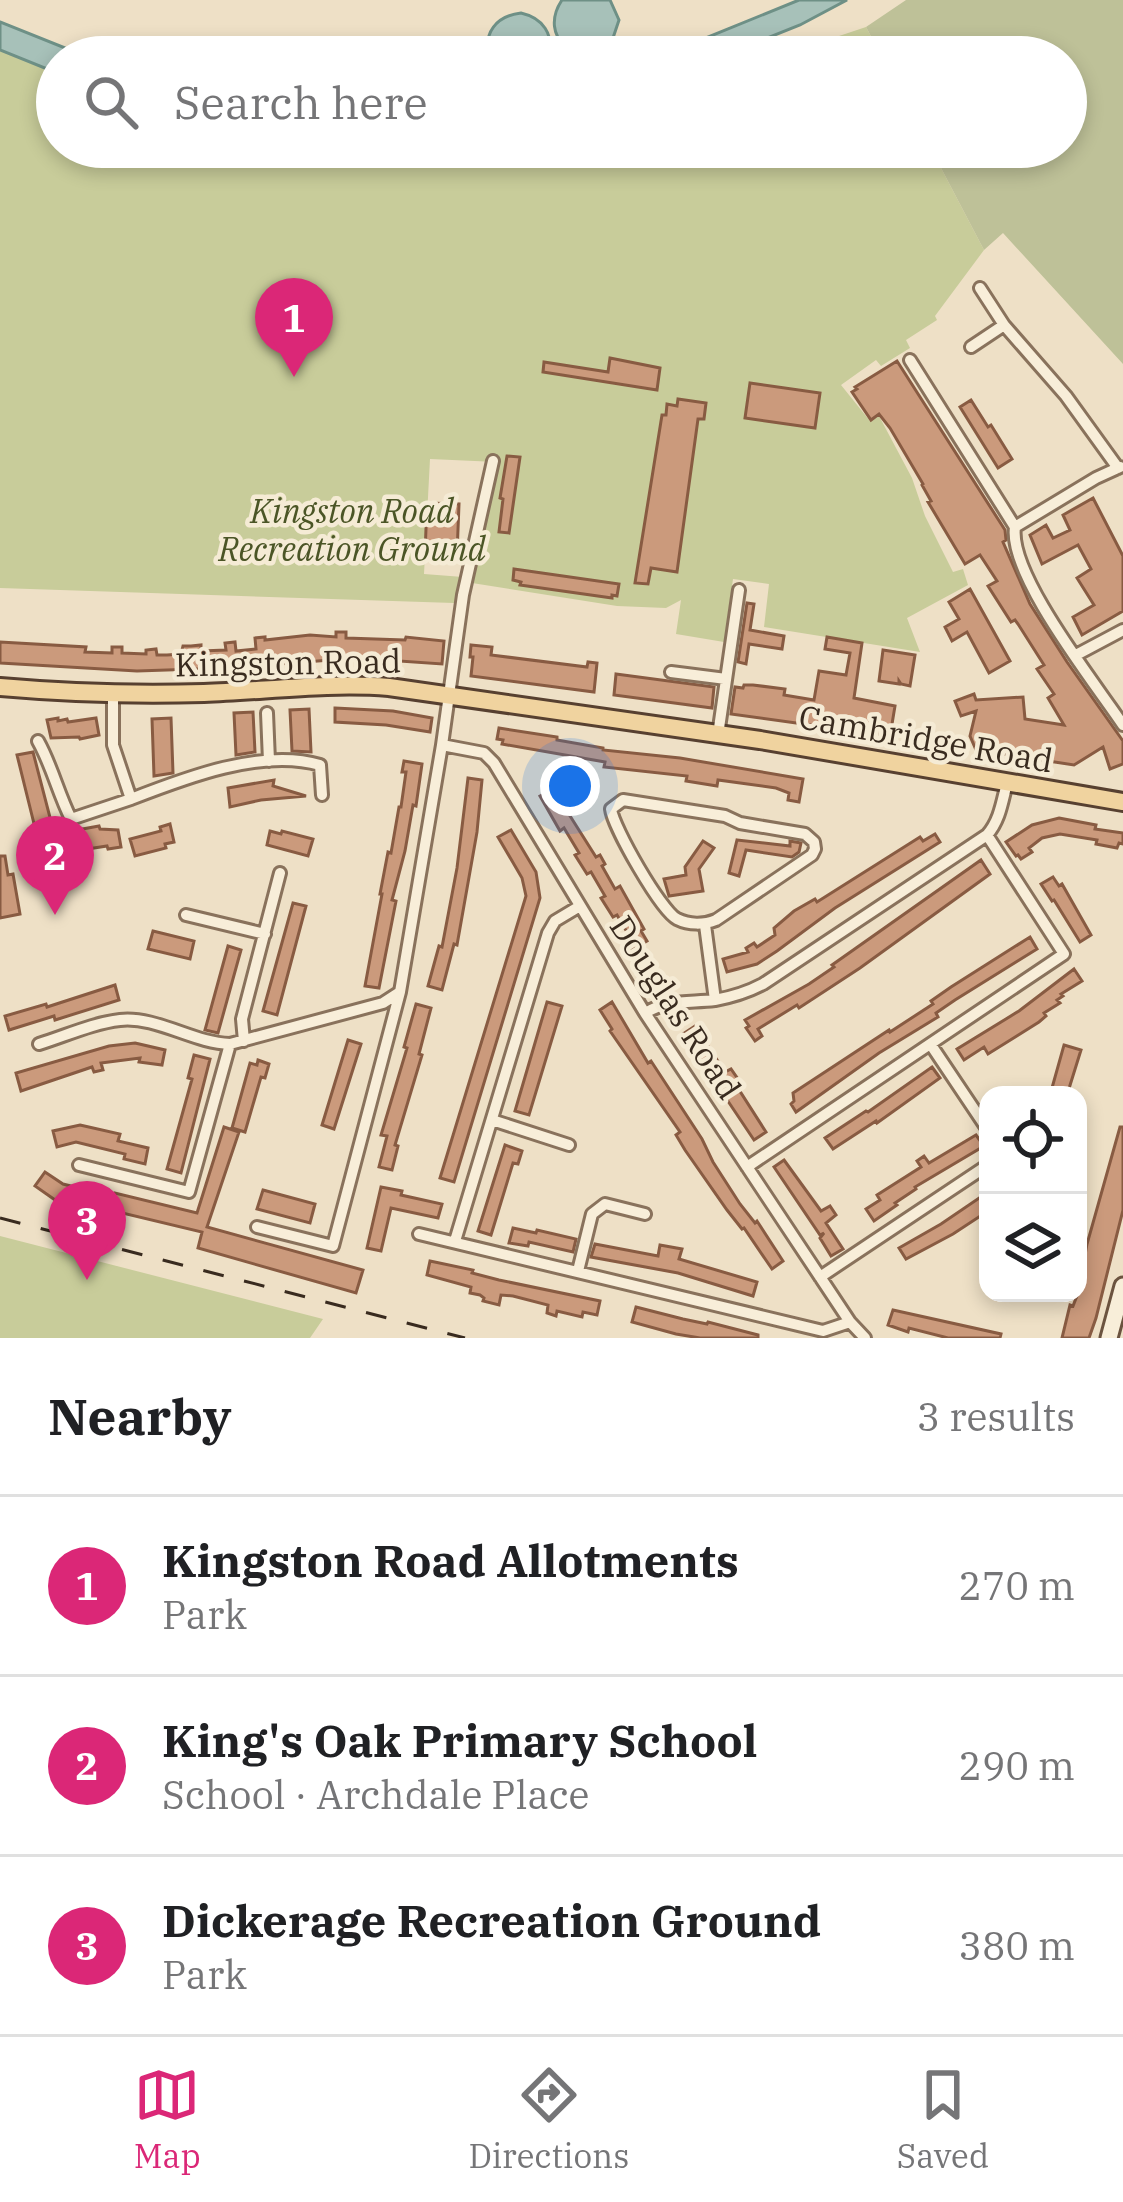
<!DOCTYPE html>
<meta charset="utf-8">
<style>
body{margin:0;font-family:"IBM Plex Serif",serif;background:#f2f2f2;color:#202124}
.controls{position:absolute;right:36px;bottom:36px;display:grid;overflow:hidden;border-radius:24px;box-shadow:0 6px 18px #0003}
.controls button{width:108px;height:108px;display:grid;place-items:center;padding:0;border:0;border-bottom:3px solid #e0e0e0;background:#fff;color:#202124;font:60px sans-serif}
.you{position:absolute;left:570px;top:786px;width:42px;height:42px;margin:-30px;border:9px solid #fff;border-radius:50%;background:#1a73e8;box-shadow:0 0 0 18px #1a73e833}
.badge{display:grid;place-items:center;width:78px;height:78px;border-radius:50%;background:#db2777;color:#fff;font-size:39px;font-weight:700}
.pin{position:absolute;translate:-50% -99px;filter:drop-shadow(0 3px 6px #0008)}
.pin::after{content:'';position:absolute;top:63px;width:42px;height:36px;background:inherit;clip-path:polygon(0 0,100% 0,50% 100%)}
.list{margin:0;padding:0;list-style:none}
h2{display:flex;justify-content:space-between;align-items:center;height:156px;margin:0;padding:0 48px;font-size:51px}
h2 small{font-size:39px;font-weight:400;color:#757577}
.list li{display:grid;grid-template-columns:78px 1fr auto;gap:36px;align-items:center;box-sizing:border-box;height:180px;padding:0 48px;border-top:3px solid #e0e0e0}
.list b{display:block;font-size:45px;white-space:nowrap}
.list p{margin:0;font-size:39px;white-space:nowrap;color:#757577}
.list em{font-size:39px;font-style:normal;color:#757577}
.icon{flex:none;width:66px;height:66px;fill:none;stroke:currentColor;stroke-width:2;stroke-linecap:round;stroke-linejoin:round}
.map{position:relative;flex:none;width:1123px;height:1338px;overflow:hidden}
.search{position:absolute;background:#fff;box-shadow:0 6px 18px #0003;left:36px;right:36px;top:36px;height:132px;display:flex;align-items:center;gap:30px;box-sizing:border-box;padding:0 42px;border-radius:66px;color:#757577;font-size:45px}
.sheet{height:696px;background:#fff}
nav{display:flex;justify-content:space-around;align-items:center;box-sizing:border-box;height:168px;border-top:3px solid #e0e0e0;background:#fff;font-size:33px;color:#757577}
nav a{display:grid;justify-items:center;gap:6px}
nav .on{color:#db2777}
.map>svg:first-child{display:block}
</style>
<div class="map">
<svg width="1123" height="1338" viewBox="0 0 1123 1338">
<rect width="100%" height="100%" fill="#eee0c6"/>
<!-- green -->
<path fill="#c8cc9a" d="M866,27l16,30h-106z
M0,50l57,23v74h873l54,103 -49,66 2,4 -31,20 4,8 -29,18 -5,-6 -35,25 29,36 9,-5 33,62 13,38 28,56 10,-3 5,16 -61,33 13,34 -156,-25 5,-43 -36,-5 -9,63 -48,-8 5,-34 -15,8 -49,-2 -145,-23 25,-121 -67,-3 -6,115 39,3 -9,26 -454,-15z
M0,1236l323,83 -13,19h-310z"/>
<!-- cemetery -->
<path fill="#bec198" d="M906,0h217v364l-120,-131 -19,17 -54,-103h136v-90h-184l-16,-30z"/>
<!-- water -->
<path fill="#a7c1b9" stroke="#6e9086" stroke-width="3" d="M562,0h48l9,20 -7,21c-34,30 -75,-4 -50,-41z
M799,0h48l-47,25 -81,32h-60z
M521,13c22,5 33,21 28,44h-60c-6,-24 7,-41 32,-44z
M0,22l85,34 5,1h-33v16l-57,-23z"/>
<!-- building -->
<path fill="#cb9a7c" stroke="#885b42" stroke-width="3" d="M610,358l50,10 -3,22 -114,-18 1,-10 64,10z
M897,361l108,169 1,10 -3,2 27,62 37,58 56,79v23l-13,5 -7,-22 -29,18 -98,-15 -6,-14 6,-25 -15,5 -6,-15 19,-7 2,6 47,-3 2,22 39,6 -16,-27 6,-4 -17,-25 7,-4 -26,-41 -3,-4 -4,2 -23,-36 9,-5 -17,-26 -15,9 -37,-62 3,-1 -9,-16 1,-1 -33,-56 -11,-14 -8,6 -19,-28 5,-3 -2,-2z
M750,383l70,10 -5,35 -70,-10z
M678,399l28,4 -2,16h-6l-21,153 -26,-4 -3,16 -13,-1 27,-168h4l1,-11 10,2z
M971,400l17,27 3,-2 21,34 -14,9 -38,-61z
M507,456l13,1 -11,76 -10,-1 4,-33 -3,-1z
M1093,498l30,58v55l-41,24 -9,-18 21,-12 -17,-27 14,-9 -13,-24 -36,19 -12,-29 16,-10 7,13 17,-8 -7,-15z
M427,503l32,1 -2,51 -32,-1z
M514,569l105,15 -2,12 -5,-1v3l-92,-13 1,-3 -8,-2z
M970,589l40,72 -21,12 -22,-41 -15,9 -7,-14 14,-8 -10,-17z
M747,603l7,1 -4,26 34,6 -2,13 -33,-5 -3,20 -8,-2z
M336,632h10v6l59,2 1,-3 38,4 -2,23 -86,-6 -129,10 -90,3 -137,-8v-21l86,5 -1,5 27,1v-6h10v6l24,1v-4l10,-1 1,6h10l14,-1 2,-8h8l10,-1v6l25,-1 -1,-7 10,-1 1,9 20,-2 -1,-11 10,-1v3l45,-5 26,2z
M827,637l35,6 -8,55 41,8 -5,30 -159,-22 4,-27 8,1 1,-3h9l32,4 -1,6 30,5 5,-29 27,4 4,-22 -25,-4z
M471,645l21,2 -1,8 96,12 1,-5 9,1 -3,29 -123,-16 2,-19h-3z
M883,650l32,5 -5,31 -9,-2 -2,-3v3l-20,-3z
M616,674l98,13 -2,21 -98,-13z
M335,708l58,3 39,7 -2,14 -44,-7 -51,-3z
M309,709l2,43 -19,-1 -2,-41z
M253,712l2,40 -19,3 -2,-42z
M58,718v3l9,-2 1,3 28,-4 3,17 -19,4 -1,-2 -28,1 -4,-18z
M171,718l2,55 -19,3 -2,-57z
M499,728l58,9v3l46,8v2l77,8 123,21 -4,23 -11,-2 1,-7 -13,-5 -58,-8 -1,6 -31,-5 1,-5 -83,-9 1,-5 -103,-18 1,-4 -6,-1z
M33,752l27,104 -17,4 -26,-105z
M404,761l18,3 -6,42 -3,-1 -8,46 -13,49 4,1 -17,87 -14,-2 17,-92h-2l8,-42 3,1 8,-46h2l5,-35h-4z
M468,778l14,2 -5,52 -20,113 -3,-1 -12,46 -14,-4 11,-40 3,1 15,-79z
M274,780l-1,6 33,10 -45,4 -31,7 -2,-19z
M553,789l43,68 4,-2 5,9 -3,2 13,23 5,-3 24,43 -3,2 6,10 -15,9 -5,-8 4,-3 -14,-24 -4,2 -12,-19 4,-2 -14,-24 -4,2 -12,-19 4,-2 -15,-25 -4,3 -20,-35z
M1059,818l37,7 -1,4 28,4v11l-4,-1 -2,5 -21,-4 1,-4 -37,-6 -18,4 -13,10 3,4 -11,7 -3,-4 -2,1 -10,-14 26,-17z
M170,824l4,18 -9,2 1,4 -31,8 -5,-17 31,-8 -1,-4z
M99,826l1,3 18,1 3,17 -13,2 -1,-3 -26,4 -4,-20z
M511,830l25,42 4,26 -86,284 -14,-4 86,-282 -4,-18 -24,-41z
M270,831l11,3 1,-3 31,8 -5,17 -41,-11z
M935,834l5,8 -105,66 -58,43 -20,13 -30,8 -4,-13 25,-7 -2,-4 8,-5 3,4 18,-12 -1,-7 20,-17 21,-12 2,3 103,-65 3,4z
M737,840l53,6v-5l11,2 -2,9 -7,5 -46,-7 -7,26 -10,-3z
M703,841l11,7 -15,21 4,22 -34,5 -5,-17 22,-4 -1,-8z
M0,856h5l3,19 5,-1 7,40 -20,4z
M981,860l9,14 -130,94 -61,40 -2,-3 -39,24 4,7 -7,5 -9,-13 3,-2 -4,-6 64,-36 25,-17 -2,-2z
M1053,877l6,9 3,-2 29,51 -11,7 -26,-42 -2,1 -11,-17z
M293,903l13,3 -29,109 -14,-4z
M153,931l41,10 -4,18 -42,-10z
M1030,937l7,12 -82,51 -19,13 2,4 -59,36 -83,59 -5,-8 3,-3 -1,-8 96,-63 1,2 20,-13 23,-15 -2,-3 20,-14z
M228,946l13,4 -23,83 -13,-3z
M1074,969l8,12 -21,13 2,2 -6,4 3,3 -16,10 2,3 -7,6 -51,32 -4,-7 -20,13 -7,-11 62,-38z
M115,985l4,15 -64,20 -1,-4 -45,14 -4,-14 41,-12 1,3z
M547,1002l15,4 -33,109 -14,-4z
M612,1002l36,61 3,-2 51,78 11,23 27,42 15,19 2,-2 26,40 -11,8 -28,-41 -2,1 -15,-19 -42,-60 -9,-15 4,-3 -70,-101 2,-2 -12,-19z
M416,1004l15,4 -12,46 3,1 -27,90 3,1 -6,24 -13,-3 8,-31 -6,-1 26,-87 -3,-1z
M695,1026l30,46 6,-3 9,13 -4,3 30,47 -12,8 -71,-106z
M348,1040l13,4 -27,85 -12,-4z
M135,1043l30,7 -3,15 -23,-3 1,-4 -39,5 2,7 -9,2 -2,-5 -71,24 -5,-18 93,-27z
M1064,1045l17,5 -14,45h-17z
M194,1055l16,4 -29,114 -14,-4 25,-90 -4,-1z
M258,1060l11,4 -4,14 -4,-1 -16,55 -13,-4 18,-65 7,2z
M932,1067l8,11 -63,45 -1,-2 -43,28 -8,-11 41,-27 2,1z
M80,1125l40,9 -2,7 30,7 -3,16 -21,-5 1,-5 -49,-12 -19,5 -4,-16z
M224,1127l15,5 -32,95 156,43 -7,23 -158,-45 4,-16 -96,-23 -1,5 -47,-12 -23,-16 10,-14 18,12 51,13 1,-4 82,20z
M1120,1127h3v83l-27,108 -7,20h-27l8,-33 3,1 5,-13 9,-49z
M976,1135l8,11 -69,41 1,2 -21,14 2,2 -23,16 -8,-12 14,-9 -3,-5 44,-28 -4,-6 7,-5 5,7z
M505,1145l17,6 -4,13 -5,-1 -22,72 -13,-4z
M784,1160l37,51 9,-5 6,9 -10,8 17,26 -12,7 -11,-18 4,-5 -4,2 -46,-68z
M381,1187l21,4 -1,4 41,9 -4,14 -47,-10 -10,43 -14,-3z
M263,1190l52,14 -5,19 -53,-14z
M988,1192v19l-35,23 -47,25 -7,-11 42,-24z
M513,1228l23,5 1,-3 39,9 -3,13 -44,-10 -1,4 -19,-3z
M595,1244l63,12 2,-11 22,4 -3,10 78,23 -4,14 -75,-23 -87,-16z
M430,1261l43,9 -1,3 27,7 101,21 -3,14 -14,-3 -1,5 -25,-6 -1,5 -9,-3 1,-8 -35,-9 -12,-1 -2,10 -16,-4 1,-3 -4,-3 -10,-2 1,-6 -44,-12z
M636,1307l47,12 24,5 1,-2 50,13v3h-58l-24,-4 -44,-12z
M893,1310l108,24 -1,4h-52l-39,-10 -1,4 -20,-7z"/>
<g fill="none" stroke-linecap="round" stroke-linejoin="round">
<!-- street casing -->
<g stroke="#89725c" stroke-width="16">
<path id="street" d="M980,288l24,37 62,71 52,72
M971,347l33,-22
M910,360l105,167c-7,47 80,156 108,198
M1015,527l81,-49 24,-11
M1076,655l47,-25
M671,672l55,7
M113,694v51l18,54c54,-21 131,-51 189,-34l2,30
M267,713l2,48
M718,735l21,-145
M38,741c14,25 20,52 33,78l60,-20
M442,745l42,8 10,10 151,250 205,309 15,16
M623,800l102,16 15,7 65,11 9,8 1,7 -3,6 -96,65c-12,5 -27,5 -39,-1 -16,-8 -64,-92 -66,-110z
M186,915l79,19
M705,925l10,75
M645,1013c24,-14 44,-10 70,-13 17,-3 33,-8 48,-16l224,-149c13,-15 15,-33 20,-52
M244,1041l-2,-22 38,-146
M39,1044c26,-8 54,-21 81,-24 37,-4 73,23 110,24l153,-41 17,-11
M931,1045l57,85
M492,1120l77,25
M79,1165l110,27 41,-148
M747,1167l317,-213 -77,-119
M257,1227l76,19 67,-254 42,-247 21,-150 30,-134
M419,1234l404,97 27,-9
M455,1241l93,-308 7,-12 25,-15
M578,1271l14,-57 13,-10 40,10
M820,1277l168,-112"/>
</g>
<!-- secondary casing -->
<g stroke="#6b533f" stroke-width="21">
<path id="secondary" d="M1109,1338l14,-52"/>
</g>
<!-- primary casing -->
<g stroke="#574030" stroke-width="22">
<path id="primary" d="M0,687c68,6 136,8 204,6 61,-2 123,-11 185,-6l371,53 363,62"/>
</g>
<!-- street -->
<use href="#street" stroke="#f8eed9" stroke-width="10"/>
<!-- secondary -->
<use href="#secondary" stroke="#f8eed9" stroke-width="15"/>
<!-- primary -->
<use href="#primary" stroke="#f0d39f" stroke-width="16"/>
<!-- rail -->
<path stroke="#392b1f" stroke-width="3" stroke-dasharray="21 21" stroke-linecap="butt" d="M0,1218l465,120"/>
</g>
<g text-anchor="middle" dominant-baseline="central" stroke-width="9" stroke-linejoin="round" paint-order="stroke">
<!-- park labels -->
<g font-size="33" font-style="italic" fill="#4b5526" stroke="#f5ebd5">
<text x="352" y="510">Kingston Road<tspan x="352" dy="38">Recreation Ground</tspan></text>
</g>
<!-- street labels -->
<g font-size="33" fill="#392b1f" stroke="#f5ebd5">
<text transform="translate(288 662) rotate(-1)">Kingston Road</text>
<text transform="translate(926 738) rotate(10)">Cambridge Road</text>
<text transform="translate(676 1007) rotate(57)">Douglas Road</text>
</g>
</g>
</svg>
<div class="controls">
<button><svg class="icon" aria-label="locate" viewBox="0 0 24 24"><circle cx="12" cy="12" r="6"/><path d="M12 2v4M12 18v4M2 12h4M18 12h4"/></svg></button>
<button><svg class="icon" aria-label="layers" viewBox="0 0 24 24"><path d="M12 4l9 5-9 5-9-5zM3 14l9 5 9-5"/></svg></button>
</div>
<div class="you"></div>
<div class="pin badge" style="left:294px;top:377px">1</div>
<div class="pin badge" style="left:55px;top:915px">2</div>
<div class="pin badge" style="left:87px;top:1280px">3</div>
<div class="search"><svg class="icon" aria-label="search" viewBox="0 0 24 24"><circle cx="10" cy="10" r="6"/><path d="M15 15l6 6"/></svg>Search here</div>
</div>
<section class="sheet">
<h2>Nearby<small>3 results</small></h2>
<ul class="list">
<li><span class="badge">1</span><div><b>Kingston Road Allotments</b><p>Park</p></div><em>270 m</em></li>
<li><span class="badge">2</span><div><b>King's Oak Primary School</b><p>School · Archdale Place</p></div><em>290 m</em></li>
<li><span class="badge">3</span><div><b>Dickerage Recreation Ground</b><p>Park</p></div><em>380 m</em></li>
</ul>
</section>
<nav>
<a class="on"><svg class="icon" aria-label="map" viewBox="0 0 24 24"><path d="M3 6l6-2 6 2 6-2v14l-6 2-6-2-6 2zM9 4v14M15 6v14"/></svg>Map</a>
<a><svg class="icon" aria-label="directions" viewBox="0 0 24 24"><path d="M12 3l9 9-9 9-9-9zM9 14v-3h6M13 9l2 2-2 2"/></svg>Directions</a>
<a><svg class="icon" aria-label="saved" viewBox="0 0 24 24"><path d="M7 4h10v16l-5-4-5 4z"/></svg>Saved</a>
</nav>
